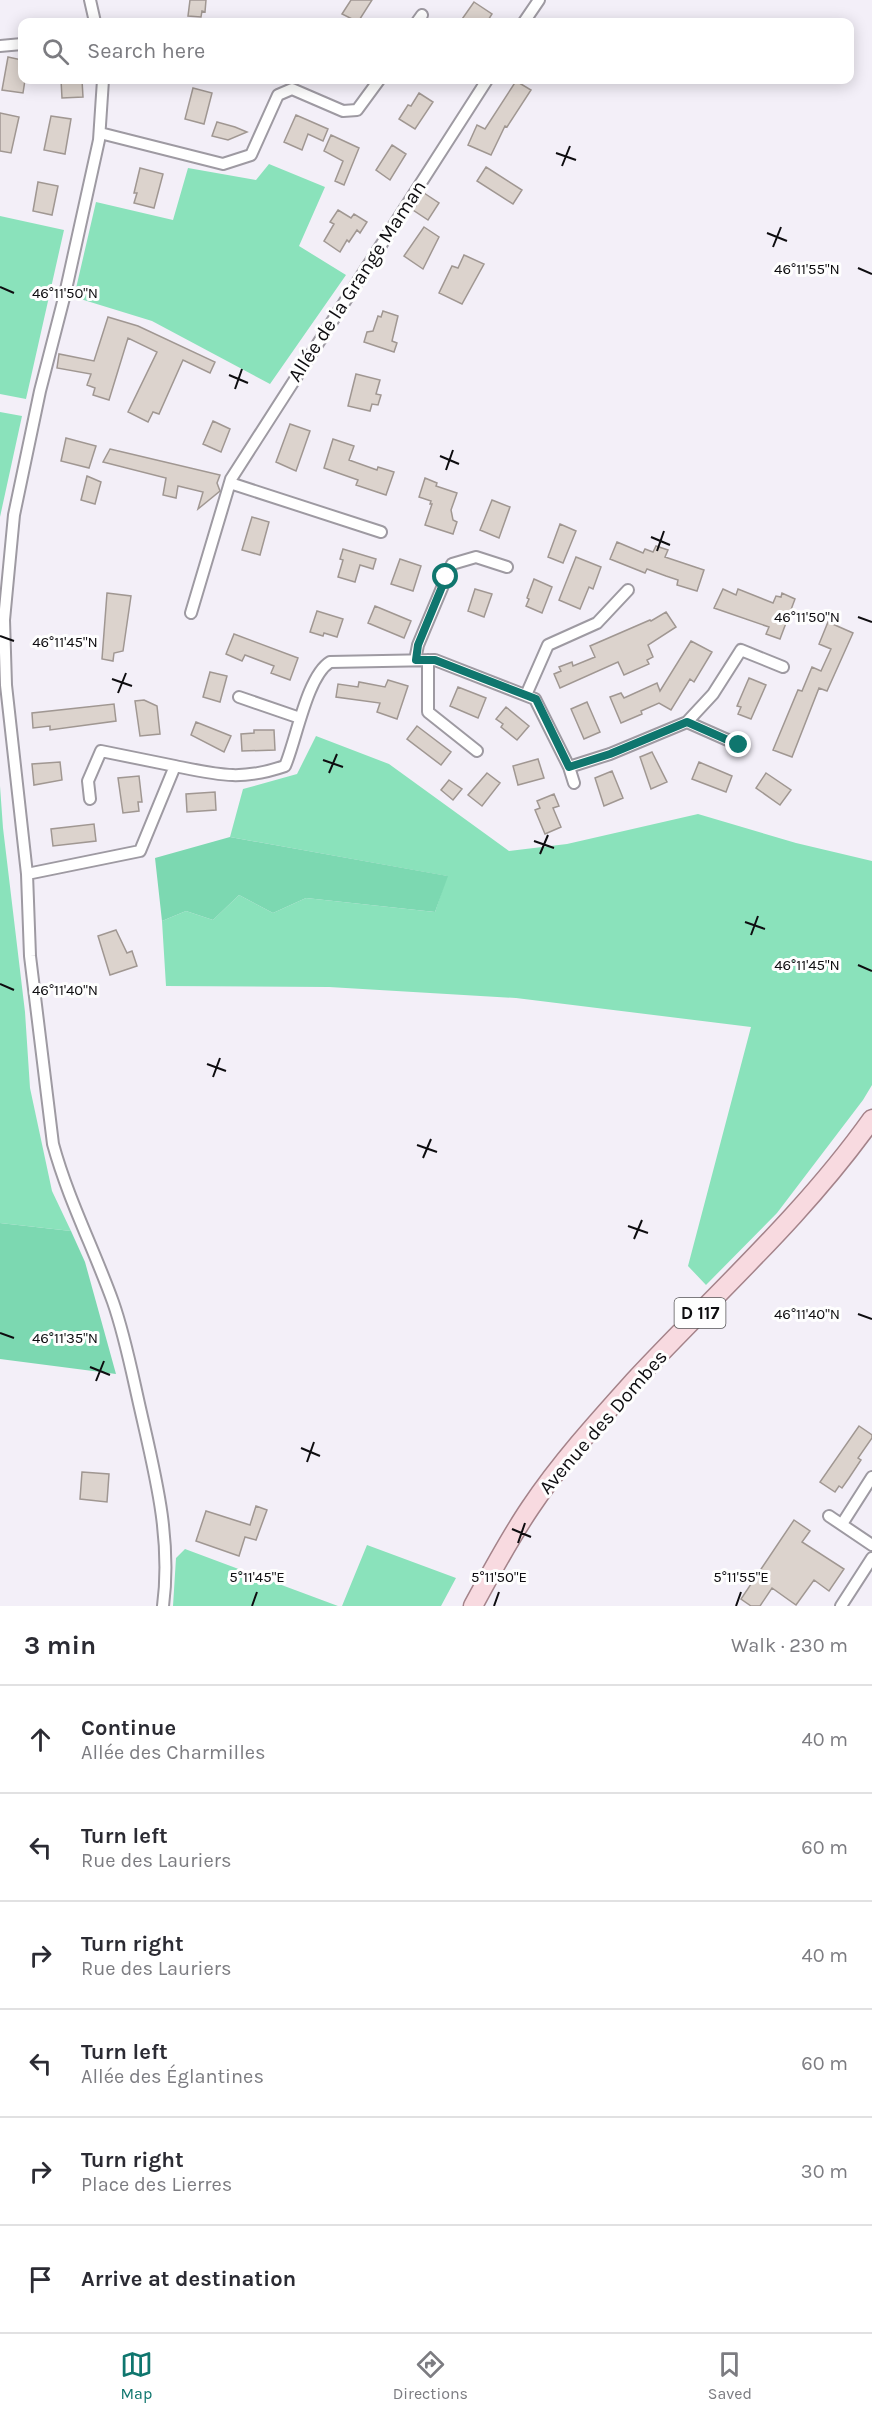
<!DOCTYPE html>
<meta charset="utf-8">
<style>
body{margin:0;font-family:Karla,sans-serif;background:#f2f2f3;color:#2b2b33}
.stop{position:absolute;width:18px;height:18px;margin:-14px;border:4px solid #0f766e;border-radius:50%;background:#fff}
.stop.end{background:#0f766e;border-color:#fff;box-shadow:0 2px 6px #0008}
.list{margin:0;padding:0;list-style:none}
h2{display:flex;justify-content:space-between;align-items:center;height:78px;margin:0;padding:0 24px;font-size:26px}
h2 small{font-size:20px;font-weight:400;color:#7c7c81}
.list li{display:grid;grid-template-columns:39px 1fr auto;gap:18px;align-items:center;box-sizing:border-box;height:108px;padding:0 24px;border-top:2px solid #e1e1e2}
.list b{display:block;font-size:22px;white-space:nowrap}
.list p{margin:0;font-size:20px;white-space:nowrap;color:#7c7c81}
.list em{font-size:20px;font-style:normal;color:#7c7c81}
.icon{flex:none;width:33px;height:33px;fill:none;stroke:currentColor;stroke-width:2;stroke-linecap:round;stroke-linejoin:round}
.map{position:relative;flex:none;width:872px;height:1606px;overflow:hidden}
.search{position:absolute;background:#fff;box-shadow:0 3px 15px #0003;left:18px;right:18px;top:18px;height:66px;display:flex;align-items:center;gap:15px;box-sizing:border-box;padding:0 21px;border-radius:12px;color:#7c7c81;font-size:22px}
.sheet{height:726px;background:#fff}
nav{display:flex;justify-content:space-around;align-items:center;box-sizing:border-box;height:84px;border-top:2px solid #e1e1e2;background:#fff;font-size:16px;color:#7c7c81}
nav a{display:grid;justify-items:center;gap:3px}
nav .on{color:#0f766e}
.map>svg:first-child{display:block}
</style>
<div class="map">
<svg width="872" height="1606" viewBox="0 0 872 1606">
<rect width="100%" height="100%" fill="#f3eff8"/>
<!-- green -->
<path fill="#8ae2bb" d="M269,164l56,23 -26,59 47,29 -76,109 -118,-63 -78,-24 22,-95 77,18 15,-52 68,12z
M0,216l64,14 -38,169 -26,-5z
M0,412l22,4 -22,101z
M316,736l73,28 120,87 58,-7 131,-30 98,29 76,18v224l-9,15 -86,113 -71,72 -18,-19 63,-239 -235,-29 -187,-11 -163,-1 -4,-65 24,-10 27,9 26,-25 34,18 33,-15 129,14 12,-36 -217,-39 13,-48 54,-15z
M0,786l3,42 22,184 5,76 22,103 19,40 -71,-8z
M367,1545l89,33 -15,28h-99z
M185,1549l153,57h-165l3,-48z"/>
<!-- forest -->
<path fill="#7cd8b1" d="M230,837l218,39 -13,36 -129,-14 -33,15 -34,-18 -26,25 -27,-9 -24,10 -7,-63z
M0,1223l71,8 14,31 31,112 -116,-15z"/>
<!-- building -->
<path fill="#dcd3cd" stroke="#a09792" stroke-width="1.5" d="M190,0h16l-1,12 -3,-1 -1,6 -13,-1z
M351,0h21l-14,22 -16,-8z
M474,2l18,12 -5,8h-27z
M8,57l14,3v20h3l-2,13 -21,-3z
M61,80h21l1,17 -21,1z
M516,81l15,9 -24,37 -2,-1 -14,29 -23,-10 9,-20 8,4z
M193,88l19,5 -8,31 -19,-5z
M419,93l14,9 -18,27 -16,-10 9,-14 3,1z
M0,113l19,4 -8,36 -11,-2z
M296,115l32,14 -5,12 -15,-7 -6,16 -18,-8z
M51,116l20,3 -6,35 -21,-4z
M217,122l18,5 12,5 -19,8 -16,-4z
M331,135l28,13 -15,37 -9,-4 8,-20 -19,-10z
M392,145l14,9 -16,26 -14,-10z
M486,167l36,23 -9,14 -36,-23z
M140,168l23,6 -9,34 -20,-5 3,-10h-3z
M38,182l20,4 -6,29 -19,-4z
M424,193l15,10 -11,17 -15,-10z
M338,210l13,8 3,-4 13,8 -7,11 -3,-3 -8,12 -2,-2 -7,12 -16,-11 10,-17 -4,-2z
M424,227l15,10 -16,32 -19,-13z
M464,255l20,9 -22,40 -23,-11 13,-27 6,2z
M383,311l15,5 -6,25 5,2 -3,9 -30,-10 3,-10 6,-1 5,-15 3,1z
M108,317l30,9 77,36 -5,11 -27,-13 -24,54 -6,-2 -5,10 -20,-10 29,-60 -29,-14 -19,62 -16,-5 2,-7 -8,-3 4,-11 -34,-6 2,-14 35,7z
M356,374l24,6 -4,14 5,1 -3,10 -6,-1 -2,7 -22,-5z
M213,421l17,8 -9,23 -18,-8z
M290,424l20,7 -14,40 -20,-9z
M66,438l30,8 -7,22 -28,-7z
M333,439l21,7 -5,14 28,10 1,-3 16,5 -8,23 -30,-10 2,-5 -34,-12z
M110,449l110,26 -3,8 3,8 -22,18 5,-17 -25,-6 -2,12 -13,-3 3,-17 -63,-16z
M87,476l14,6 -6,22 -14,-4z
M425,478l12,5 -1,3 21,7 -6,17 2,10 4,2 -4,12 -28,-9 7,-21h-2l1,-3 -12,-4z
M492,500l18,7 -11,31 -19,-8z
M252,517l17,5 -9,33 -18,-5z
M560,524l16,7 -13,32 -15,-6z
M617,542l26,11 2,-4 8,3 3,-6 12,4 -3,7 39,13 -7,21 -20,-6 1,-5 -12,-4 -19,-7 -2,4 -35,-14z
M343,549l33,10 -3,10 -13,-4 -5,17 -17,-5 5,-17 -3,-1z
M576,557l25,10 -8,22 -4,-2 -9,22 -21,-9z
M400,559l21,7 -8,25 -22,-7z
M534,579l18,8 -10,26 -16,-7 3,-7 -2,-1z
M475,589l17,5 -8,23 -16,-6z
M723,589l13,6 2,-6 35,14 3,-7 5,1 1,-4 13,6 -15,40 -14,-5 3,-7 -55,-19z
M107,593l24,3 -8,55 -9,2 -1,8 -11,-2z
M375,606l36,15 -7,17 -36,-15z
M317,611l26,8 -6,18 -13,-4 -1,3 -13,-4z
M666,612l10,15 -28,18 5,12 -6,3 2,4 -25,11 -6,-13 -58,26 -6,-14 7,-3 -2,-4 13,-5 1,4 22,-9 -5,-11 60,-26 1,1z
M828,622l25,11 -26,58 -8,-3 -27,69 -19,-7 25,-60 4,1 10,-24 9,4 10,-22 -12,-5z
M234,634l64,24 -8,22 -19,-7 3,-7 -29,-11 -3,6 -16,-7z
M691,641l21,11 -18,30 -4,-3 -19,31 -12,-7 -18,8 1,3 -21,9 -11,-26 11,-4 3,5 33,-15 3,8z
M210,672l17,4 -7,26 -17,-5z
M749,678l17,7 -15,34 -13,-5 3,-7 -4,-1z
M388,680l20,6 -11,33 -20,-7 3,-9 -44,-6 2,-13 20,3 1,-5 26,5z
M458,687l28,11 -8,20 -28,-12z
M144,700l13,6 3,28 -20,2 -5,-35z
M587,702l13,30 -16,7 -13,-30z
M114,704l2,17 -66,9v-4l-17,2 -1,-15z
M506,707l23,19 -12,14 -16,-13 2,-3 -7,-5z
M196,722l35,14 -7,16 -33,-17z
M417,726l34,26 -10,13 -34,-26z
M254,730h20l1,20 -33,1 -1,-17 13,-1z
M652,752l15,30 -16,7 -11,-32z
M538,759l6,19 -26,7 -5,-19z
M60,762l2,18 -28,5 -2,-21z
M699,762l33,14 -6,16 -34,-13z
M612,771l11,27 -19,8 -9,-28z
M487,773l13,10 -18,23 -14,-11z
M766,773l25,17 -11,15 -24,-17z
M139,776l3,26h-4l1,9 -16,2 -5,-35z
M449,780l13,9 -9,11 -12,-10z
M215,792l1,18 -29,2 -1,-18z
M554,794l5,12 -6,2 8,19 -16,7 -10,-24 5,-2 -3,-7z
M94,824l2,17 -43,5 -2,-17z
M116,930l11,23 5,-2 5,15 -27,9 -12,-39z
M859,1426l13,9v3l-14,20 3,2 -12,18 -7,10 -3,-2 -4,6 -15,-10z
M82,1472l27,2 -2,28 -27,-3z
M256,1506l11,4 -11,30 -11,-3 -6,19 -43,-15 10,-30 44,14z
M794,1520l16,11 -8,11 42,27 -15,22 -15,-11 -18,25 -24,-17 -12,18h-9l-10,-7z"/>
<g fill="none" stroke-linecap="round" stroke-linejoin="round">
<!-- minor casing -->
<g stroke="#9e9aa2" stroke-width="14">
<path id="minor" d="M90,0l5,22
M417,22l5,-7
M524,22l15,-22
M0,46l22,-2
M103,80l-4,60 -34,154 -25,97 -26,124 -10,105 2,65 21,189 3,82 23,188c15,55 41,105 60,158 12,34 19,71 27,106 15,66 32,130 23,198
M100,133l123,31 28,-9 27,-60 14,-6 51,22 14,-1 22,-30
M230,483l151,49
M191,613l40,-134 256,-399
M415,660l3,-15 34,-81 24,-7 31,10
M428,660v52l49,39
M526,695l22,-50 49,-22 31,-33
M239,697l61,21
M687,722l52,23
M569,767l41,-13 77,-32 26,-28 28,-44 42,17
M90,799l-2,-18 13,-30 74,15
M27,874l113,-23 35,-85c44,9 66,15 110,0 11,-25 22,-90 45,-104l105,-2 100,39 34,68 5,16
M829,1516l43,29
M842,1524l30,-47
M841,1606l31,-48"/>
</g>
<!-- primary casing -->
<g stroke="#a4838a" stroke-width="21">
<path id="primary" d="M473,1606c18,-33 36,-67 57,-98 30,-45 68,-87 104,-127 81,-87 169,-165 238,-262"/>
</g>
<!-- minor -->
<use href="#minor" stroke="#fff" stroke-width="10"/>
<!-- primary -->
<use href="#primary" stroke="#f8dae0" stroke-width="18"/>
</g>
<g fill="none" stroke-linecap="round" stroke-linejoin="round">
<!-- route -->
<path stroke="#0f766e" stroke-width="8" d="M446,577l-28,68 -2,15h19l101,39 33,68 41,-13 77,-32 52,23"/>
</g>
<!-- ticks -->
<path fill="none" stroke="#0e0d10" stroke-width="2" d="M556,153l20,7M562,166l8,-20M767,233l20,8M773,247l8,-20M858,268l14,6M0,287l14,6M229,375l19,8M235,389l7,-20M440,456l19,8M446,470l7,-20M651,537l19,8M657,551l7,-20M858,617l14,5M0,636l14,5M112,679l20,7M118,693l8,-20M323,760l20,7M329,773l8,-19M534,841l20,7M540,854l8,-19M745,922l20,7M751,935l7,-19M858,965l14,6M0,984l14,6M207,1064l19,7M213,1077l7,-19M417,1145l20,7M423,1158l8,-19M628,1226l20,7M634,1239l8,-19M858,1314l14,5M0,1333l14,5M90,1367l20,8M96,1381l8,-20M301,1448l19,8M307,1462l7,-20M512,1529l19,8M518,1543l7,-20M252,1606l5,-14M494,1606l5,-14M736,1606l5,-14"/>
<g text-anchor="middle" dominant-baseline="central" stroke-width="6" stroke-linejoin="round" paint-order="stroke">
<!-- shield labels -->
<rect fill="#fefefe" stroke="#565557" stroke-width="1.5" x="674.5" y="1298" width="51" height="30" rx="4.5"/>
<g font-size="18" font-weight="bold" fill="#0e0d10">
<text x="700" y="1313">D 117</text>
</g>
<!-- street labels -->
<g font-size="20" fill="#0e0d10" stroke="#fefefe">
<text transform="translate(357 281) rotate(-57)">Allée de la Grange Maman</text>
<text transform="translate(603 1422) rotate(-49)">Avenue des Dombes</text>
</g>
</g>
<g font-size="15" text-anchor="middle" fill="#0e0d10" stroke="#fefefe" stroke-width="6" stroke-linejoin="round" paint-order="stroke">
<text x="807" y="274">46°11'55"N</text>
<text x="65" y="298">46°11'50"N</text>
<text x="807" y="622">46°11'50"N</text>
<text x="65" y="647">46°11'45"N</text>
<text x="807" y="970">46°11'45"N</text>
<text x="65" y="995">46°11'40"N</text>
<text x="807" y="1319">46°11'40"N</text>
<text x="65" y="1343">46°11'35"N</text>
<text x="257" y="1582">5°11'45"E</text>
<text x="499" y="1582">5°11'50"E</text>
<text x="741" y="1582">5°11'55"E</text>
</g>
</svg>
<div class="stop" style="left:446px;top:577px"></div>
<div class="stop end" style="left:739px;top:745px"></div>
<div class="search"><svg class="icon" aria-label="search" viewBox="0 0 24 24"><circle cx="10" cy="10" r="6"/><path d="M15 15l6 6"/></svg>Search here</div>
</div>
<section class="sheet">
<h2>3 min<small>Walk · 230 m</small></h2>
<ul class="list">
<li><svg class="icon" aria-label="ahead" viewBox="0 0 24 24"><path d="M12 20V5M6 11l6-6 6 6"/></svg><div><b>Continue</b><p>Allée des Charmilles</p></div><em>40 m</em></li>
<li><svg class="icon" aria-label="left" viewBox="0 0 24 24"><path d="M17 20v-9H6M10 6l-5 5 5 5"/></svg><div><b>Turn left</b><p>Rue des Lauriers</p></div><em>60 m</em></li>
<li><svg class="icon" aria-label="right" viewBox="0 0 24 24"><path d="M7 20v-9h11M14 6l5 5-5 5"/></svg><div><b>Turn right</b><p>Rue des Lauriers</p></div><em>40 m</em></li>
<li><svg class="icon" aria-label="left" viewBox="0 0 24 24"><path d="M17 20v-9H6M10 6l-5 5 5 5"/></svg><div><b>Turn left</b><p>Allée des Églantines</p></div><em>60 m</em></li>
<li><svg class="icon" aria-label="right" viewBox="0 0 24 24"><path d="M7 20v-9h11M14 6l5 5-5 5"/></svg><div><b>Turn right</b><p>Place des Lierres</p></div><em>30 m</em></li>
<li><svg class="icon" aria-label="arrive" viewBox="0 0 24 24"><path d="M6 21V4h12l-3 4 3 4H6"/></svg><div><b>Arrive at destination</b></div></li>
</ul>
</section>
<nav>
<a class="on"><svg class="icon" aria-label="map" viewBox="0 0 24 24"><path d="M3 6l6-2 6 2 6-2v14l-6 2-6-2-6 2zM9 4v14M15 6v14"/></svg>Map</a>
<a><svg class="icon" aria-label="directions" viewBox="0 0 24 24"><path d="M12 3l9 9-9 9-9-9zM9 14v-3h6M13 9l2 2-2 2"/></svg>Directions</a>
<a><svg class="icon" aria-label="saved" viewBox="0 0 24 24"><path d="M7 4h10v16l-5-4-5 4z"/></svg>Saved</a>
</nav>
